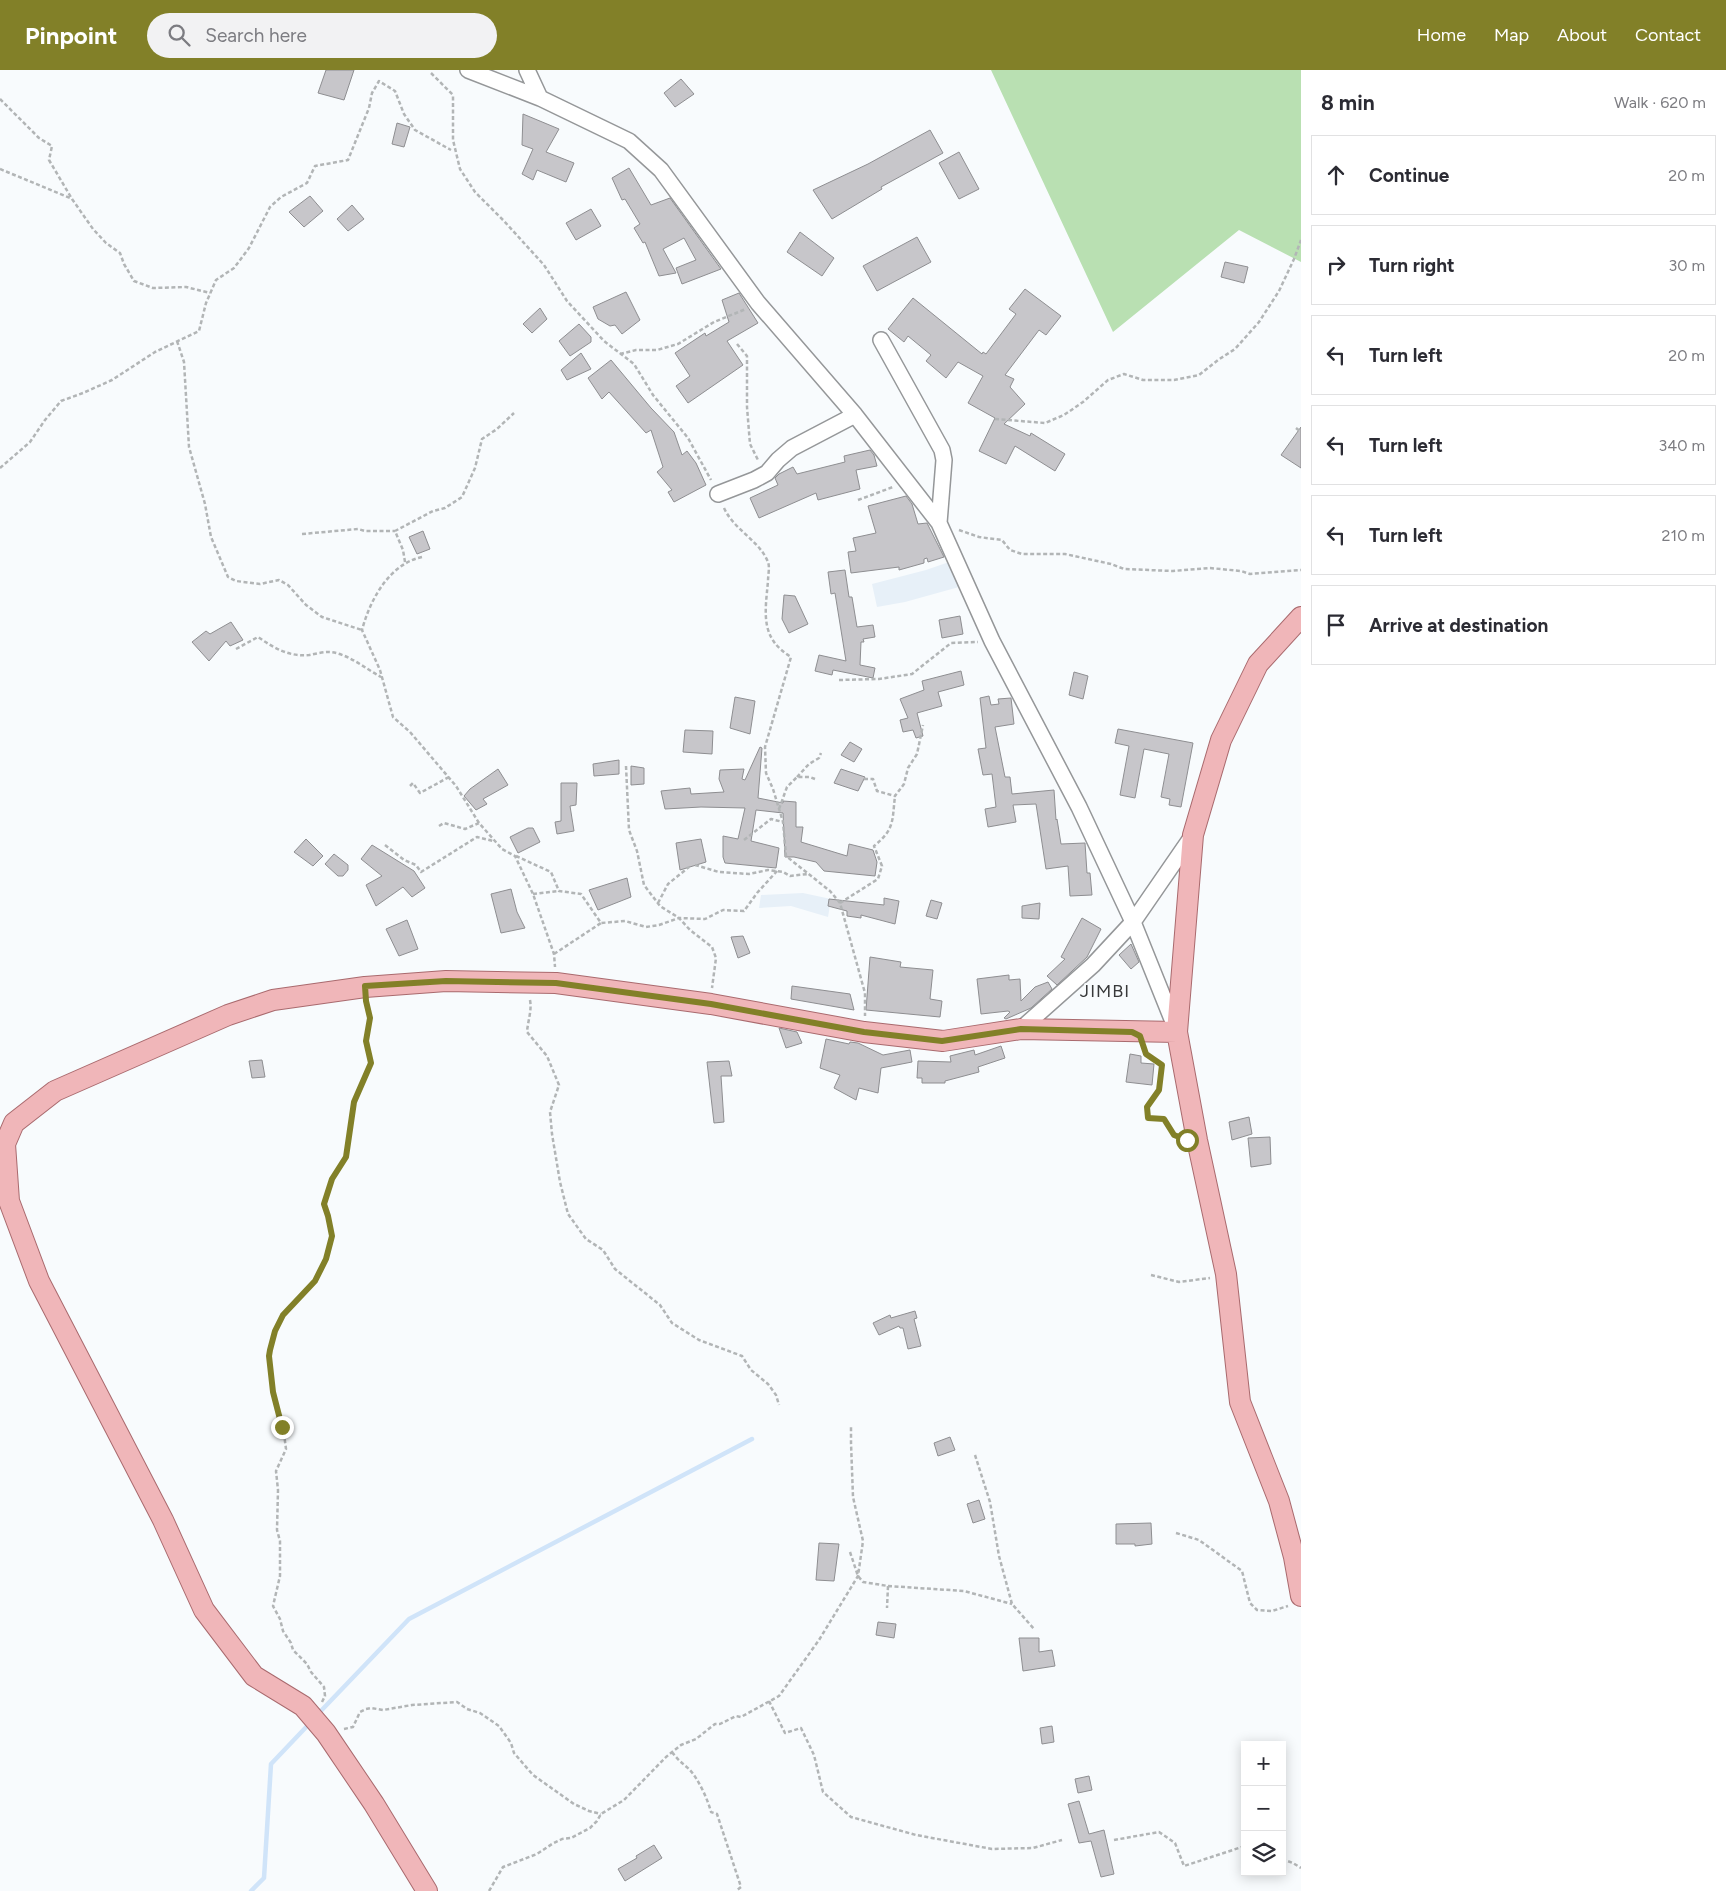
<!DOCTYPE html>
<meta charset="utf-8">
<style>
body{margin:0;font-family:Figtree,sans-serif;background:#f2f2f3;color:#2b2b33}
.controls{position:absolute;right:15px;bottom:15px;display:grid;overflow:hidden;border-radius:0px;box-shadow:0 2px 12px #0003}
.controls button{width:45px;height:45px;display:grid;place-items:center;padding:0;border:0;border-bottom:1px solid #e1e1e2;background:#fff;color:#2b2b33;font:25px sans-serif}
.stop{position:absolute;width:15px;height:15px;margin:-11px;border:4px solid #828028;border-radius:50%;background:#fff}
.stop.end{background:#828028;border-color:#fff;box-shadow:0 1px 5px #0008}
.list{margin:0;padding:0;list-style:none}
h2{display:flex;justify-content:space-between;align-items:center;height:65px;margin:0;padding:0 20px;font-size:21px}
h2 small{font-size:16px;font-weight:400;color:#7c7c81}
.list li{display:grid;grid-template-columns:32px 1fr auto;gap:15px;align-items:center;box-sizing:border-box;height:80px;margin:0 10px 10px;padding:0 10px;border:1px solid #e1e1e2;border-radius:0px}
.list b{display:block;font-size:19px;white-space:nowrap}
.list em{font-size:16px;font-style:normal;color:#7c7c81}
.icon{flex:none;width:28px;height:28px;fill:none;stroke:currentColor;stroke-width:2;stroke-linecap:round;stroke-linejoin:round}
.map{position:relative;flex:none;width:1301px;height:1821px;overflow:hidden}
header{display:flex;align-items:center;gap:30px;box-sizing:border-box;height:70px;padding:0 25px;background:#828028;color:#fff}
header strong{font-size:24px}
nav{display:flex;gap:28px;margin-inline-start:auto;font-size:18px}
.search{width:350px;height:45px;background:#f2f2f3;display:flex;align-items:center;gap:12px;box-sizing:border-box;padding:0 18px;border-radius:28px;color:#7c7c81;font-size:19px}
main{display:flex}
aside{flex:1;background:#fff}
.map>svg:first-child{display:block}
</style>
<header>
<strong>Pinpoint</strong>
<div class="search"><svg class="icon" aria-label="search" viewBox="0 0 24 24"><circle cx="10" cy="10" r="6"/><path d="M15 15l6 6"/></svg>Search here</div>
<nav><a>Home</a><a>Map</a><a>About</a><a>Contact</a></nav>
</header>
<main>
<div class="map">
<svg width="1301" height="1821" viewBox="0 0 1301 1821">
<rect width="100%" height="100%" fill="#f8fbfd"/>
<!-- built -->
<path fill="#e7f0f8" d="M949,492l10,25 -54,15 -28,5 -5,-23 54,-14z
M803,823l28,6 -3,18 -37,-11 -32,2 2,-13z"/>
<!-- green -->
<path fill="#b9e0b2" d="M991,0h310v192l-62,-32 -126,102z"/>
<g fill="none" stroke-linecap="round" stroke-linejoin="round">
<!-- stream -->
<path stroke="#d0e4f9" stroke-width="4.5" d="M317,1645l92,-96 343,-180
M251,1821l13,-13 7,-114 39,-41"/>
</g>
<!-- building -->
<path fill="#c7c6ca" stroke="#8e8e91" d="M326,0h28l-10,30 -26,-7z
M681,9l13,15 -19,13 -11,-14z
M523,44l36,15 -13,23 28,11 -8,19 -29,-12 -4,10 -11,-6 11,-25 -11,-4z
M397,53l13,4 -6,20 -12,-3z
M930,60l13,23 -62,34 1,2 -50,30 -19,-29 55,-26z
M959,82l20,37 -20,10 -20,-36z
M629,98l22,37 19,-7 51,71 -39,15 -6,-16 20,-8 -12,-22 -21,11 13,24 -17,3 -14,-34 -2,1 -9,-15 6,-4 -15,-25 -3,1 -10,-22z
M310,126l13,15 -19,16 -15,-15z
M352,135l12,14 -16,12 -11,-12z
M591,139l10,17 -25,14 -10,-17z
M800,162l34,26 -12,18 -35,-24z
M917,167l14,25 -54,29 -14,-25z
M1225,192l23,5 -4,16 -23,-6z
M1025,219l36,27 -15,19 -7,-5 -34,45 9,4 -4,8 15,17 -21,20 26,12 1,-3 34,21 -10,17 -40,-25 -9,18 -27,-13 16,-33 -27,-15 15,-27 -25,-14 -12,16 -20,-17 5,-6 -23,-19 -4,6 -16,-13 25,-31 69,56 1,-2 3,2 30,-40 -7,-5z
M626,222l14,28 -18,14 -7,-9 -5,1 -12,-7 -5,-12z
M739,223l19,30 -31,18 16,24 -55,38 -12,-17 14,-10 -15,-23 30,-20 1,3 23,-14 -7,-22z
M540,238l7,11 -15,14 -9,-9z
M579,254l12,13v5l-21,14 -11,-15z
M581,283l10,16 -24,11 -6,-10z
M611,290l40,48 23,24 8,23 5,-4 9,12 10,22 -32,17 -6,-10 4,-2 -15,-18 6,-5 -12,-37 -5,3 -37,-41 -7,7 -14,-21z
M1301,357v41l-20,-13z
M870,380l4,5 3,11 -21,4 4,19 -42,11 -2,-7 -57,25 -9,-20 28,-13 -3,-7 4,-4 14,-7 4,7 48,-12 -1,-6z
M906,426l6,8 6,20 9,-1 17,34 -16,5 -1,-4 -3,1v4l-25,7v-3l-48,6 -3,-21 8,-1 -3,-13 23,-5 -8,-27z
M423,461l7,18 -13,5 -8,-17z
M845,500l4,27h3l5,30 16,-2 2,12 -12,2 1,3h-3l-1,23 15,3 -2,10 -40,-8 -1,5 -17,-4 4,-16 27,6 -11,-68 -4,1 -3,-22z
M784,525l11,1 13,28 -19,9 -7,-14z
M960,546l3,18 -21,4 -3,-18z
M231,552l12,18 -13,6 -4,-5 -17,20 -17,-19 14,-11 4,3z
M961,601l3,14 -26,7 4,14 -25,7 6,23 -7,2 -3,-8 -10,2 -3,-12 8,-2 -8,-19 24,-9 -2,-9z
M1074,602l14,4 -5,23 -14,-4z
M989,626l2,9 8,-1 -1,-5 13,-1 3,26 -19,3 10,50h5l2,17 42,-4 2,30 1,-1 4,25 24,-1 2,30h3l2,22 -22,1 -2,-30 -22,3 -10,-65 -23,1 3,17 -28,5 -3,-18 11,-2 -4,-33 -9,1 -5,-26 8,-1 -6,-50z
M735,627l20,4 -5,33 -20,-6z
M1118,659l75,14 -12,64 -12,-2 1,-6 -9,-2 8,-43 -25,-5 -9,49 -15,-3 9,-49 -14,-3z
M685,660l28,1 -1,23 -29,-2z
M850,672l12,7 -8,13 -13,-7z
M760,677l2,1 -4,50 25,5v-2l13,1v25h7l-2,15 46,14 2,-12 24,6 4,12 -2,14 -51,-5 -8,-9 -22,-5h-9l-2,-44 -27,-3 -5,31 28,7 -3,20 -51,-5 -2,-6v-21l15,3 7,-31 -44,-1 -36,2 -4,-18 29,-3 1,6 33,-2 -5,-13 1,-9 24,-1 -2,10 3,1z
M619,690v14l-25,2 -1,-12z
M631,696l13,2v16l-13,1z
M498,699l10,16 -25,14 4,5 -11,6 -12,-14 6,-7z
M841,699l24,8 -7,14 -24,-8z
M561,713h16l-1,22 -6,1 4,25 -17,3 -2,-12 6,-1z
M528,758h5l7,14 -22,11 -8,-16z
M306,769l17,17 -10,10 -19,-14z
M701,769l5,23 -26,8 -4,-27z
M372,775l42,26 11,17 -13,9 -9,-10 -27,19 -10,-21 16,-9 -21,-17z
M334,784l14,11v5l-5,6h-5l-13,-12z
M627,808l4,19 -33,13 -9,-20z
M511,819l6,23 8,16 -24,5 -10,-39z
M884,828l15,3 -4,23 -34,-9v3l-14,-2v-5l-19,-5 1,-7 55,6z
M931,830l11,3 -5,16 -11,-3z
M1040,833l-1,16 -17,-1v-12z
M1082,848l19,11 -14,28 -30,28 -10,-9 18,-17 -4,-2z
M407,850l11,29 -19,7 -13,-27z
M743,866l7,17 -12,5 -7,-21z
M1131,874l8,18 -8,7 -12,-14z
M870,887l31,5 -1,5 33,3 -3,29 12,2 -2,16 -74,-7z
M1009,905v5l11,-1 1,22 14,-14 13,-5 4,7 -21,19 -25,11 -2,-1 6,-6 -2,-1 -27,3 -4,-35z
M792,916l58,8 4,16 -63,-11z
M779,958l18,4 5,11 -16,5z
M826,969l23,5 1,-2 8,1 25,12 27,-5 2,12 -31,6 -3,25 -19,-5 -3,12 -22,-12 6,-13 -20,-7z
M1001,976l4,12 -27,9 1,5 -34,9v2h-23v-5h-5l1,-17 33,1 -1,-6 24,-6 1,5z
M1130,984l11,2v7l13,1 -2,21 -26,-3z
M262,990l3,17 -13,1 -3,-17z
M729,991l3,15h-11l3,46 -10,1 -7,-61z
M1249,1047l3,17 -20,6 -3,-18z
M1270,1067l1,27 -20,3 -3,-29z
M915,1241l2,7 -3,1 7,27 -13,3 -5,-21h-3l-1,-2 -20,9 -6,-12 17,-8 1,3z
M950,1367l5,13 -17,6 -4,-13z
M979,1430l6,19 -12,4 -6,-19z
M1151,1453l1,21 -17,2v-2h-19v-20z
M819,1473l20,1 -5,37 -18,-1z
M878,1552l18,2 -2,14 -18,-3z
M1019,1568h20v14l13,-2 3,16 -32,5z
M1052,1656l2,16 -12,2 -2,-16z
M1089,1706l3,14 -14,3 -3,-14z
M1079,1731l10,33 15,-4 10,44 -13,3 -10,-36 -12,2 -11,-39z
M654,1775l8,13 -37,23 -7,-12 19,-11 -1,-2z"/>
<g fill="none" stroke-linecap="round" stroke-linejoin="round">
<!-- minor casing -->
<g stroke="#959799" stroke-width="18">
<path id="minor" d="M468,0l72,28
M527,0l13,28 89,43 32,29 97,133 97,112 84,108 53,118 87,166 54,115 43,107
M881,270l61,110 2,10 -5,63
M718,424l36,-14 13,-7 11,-13 14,-12 63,-33
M1021,959l72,-64 40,-43 60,-87"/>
</g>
<!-- major casing -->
<g stroke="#a96a6e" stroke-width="22">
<path id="major" d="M1177,962l20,108 29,134 14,128 39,99 15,56 7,39
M427,1821l-53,-87 -48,-71 -23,-27 -49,-30 -50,-66 -41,-90 -124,-239 -30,-80 -4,-57 9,-21 41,-32 173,-76 45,-15 92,-13 81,-6 110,2 155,21 153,28 79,9 78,-12 156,3 16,-197 28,-95 37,-76 43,-47"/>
</g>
<!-- path -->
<path stroke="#b2b5b6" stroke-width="2.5" stroke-dasharray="4 2.5" stroke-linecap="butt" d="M431,3l22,22v45l7,29 15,23 29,29 40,44 23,36 37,40 30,23 19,31 35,43 23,42
M0,29l39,39 13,8 -3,14 23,39 21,30 13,14 14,10 4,11 10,17 19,7 33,-1 24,6
M0,99l70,29
M177,271l7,21 5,85 16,57 6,33 17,40 8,4 24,3 19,-4 9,5 18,20 16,12 40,13
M737,274l10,12v51l3,37 8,16
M620,284l16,-4h21l21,-6 36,-22 32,-13
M995,349l50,4 19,-8 19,-13 25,-22 16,-6 19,6h31l25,-5 19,-15 17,-11 24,-27 20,-31 15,-32 7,-19
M1296,358l5,4
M0,398l30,-26 15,-22 16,-19 22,-8 29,-13 43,-28 44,-21 7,-28 10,-23 18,-12 15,-20 21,-41 11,-10 26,-14 8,-17 33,-6 21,-52 3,-15 7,-12 16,10 9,23 11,16 36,20
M858,430l35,-13
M724,438c10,22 35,32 44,54 2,5 0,13 0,19 -3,33 -8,57 23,76l-26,90 1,26 7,16 10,33 3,34 44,35 10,12 25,90v23
M959,460l20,7 23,3 8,10 12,4h43l46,10 13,5 49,2 37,-3 31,3 9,3 51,-4
M302,464l56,-5 7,2h30
M422,487c-33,7 -52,43 -60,73l18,40 13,47 17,15 46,54 23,37 23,26 13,7 18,38 21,60 1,13
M405,492l-2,-12 -8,-19 38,-20 12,-3 17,-11 13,-29 7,-29 15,-10 17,-16
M236,579l22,-12c16,11 31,20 51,18 6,-1 13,-3 19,-3 18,0 38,17 53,25
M839,610l40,-1 33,-5 39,-31 27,-1
M626,696l3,64 8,21 7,34 16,21 19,12 11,12 22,17 4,11 -4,30
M797,707l12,-13 10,-6 2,-5
M864,709h9l4,12 18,5 9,-12 4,-16 9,-14 6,-29
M410,716l3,-3 7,10 29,-16
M779,739l8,-22 10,-10h13l5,2
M439,756l5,-3 21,6 14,-6
M744,770l27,-21 12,3
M385,775l19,15 12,5 5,7 56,-35 16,4
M516,786l35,16 8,19 22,3 20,29 24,-2 21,6 13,-2 20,-7 26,1 18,-9 21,1 13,-18 20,-22
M695,795l24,7 30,2 19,-4 15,2 7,4 18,-2
M533,824l26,-3
M658,833l10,-19 21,-17
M840,833l38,-24 4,-13 -8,-20c21,-17 18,-25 21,-50
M554,884l47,-31
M530,930c2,11 -2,20 -3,32l20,24 12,29 -9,27 2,22 8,48 8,32 18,25 17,11 12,19 45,36 12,18 27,17 43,16 9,14 17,14 8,11 3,10
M1145,980l1,4 16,11 -3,24 -12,18v11l17,1 10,16 5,2
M1151,1205l28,7 31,-4
M975,1385l15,47 9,54 13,48 22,25
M1176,1463l23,7 43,31 8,32 7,7 15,1 16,-5
M850,1482l8,24 5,6 25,4 -1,22
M888,1516l76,5 48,13
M769,1631l16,32 16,-5 13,27 9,37 28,25 65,18 76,14 41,-1 29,-8
M322,1632l3,-6 -1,-9 -13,-15 -4,-8 -14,-14 -2,-7 -8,-12 -3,-12 -7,-13 7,-30v-35l-3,-11 1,-40 -2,-19 10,-22 -2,-15 -11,-42 -4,-36 1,-6 5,-19 8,-16 32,-34 11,-22 6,-23 -4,-20 -4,-12 8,-25 14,-22 8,-54 17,-40 -5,-22 4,-23 -3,-15
M344,1659l9,-2 7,-15 6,-3 5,-1 12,2 29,-5 45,-3 10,7 13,4 19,13 12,17 3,10 19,22 41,29 15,7 12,3
M672,1682c5,7 11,12 17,17 9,9 19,31 22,43l6,2 24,73 -5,4
M1114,1770l45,-8 16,11 9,23 61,-20
M1282,1789l11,4 8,5
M489,1821l14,-24 34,-13 15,-10 10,-5 9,-1 19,-10 7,-7 4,-7 23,-14 42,-43 15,-12 15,-6 19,-15h5l16,-8 5,1 38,-21 40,-56 39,-64 5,-35 -10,-44 -2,-54v-17"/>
<!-- minor -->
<use href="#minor" stroke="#fff" stroke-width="15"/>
<!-- major -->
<use href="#major" stroke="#f0b6b9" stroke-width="20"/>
</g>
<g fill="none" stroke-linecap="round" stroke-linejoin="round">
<!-- route -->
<path stroke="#828028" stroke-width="6" d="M282,1357l-9,-35 -4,-36 1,-6 5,-19 8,-16 32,-34 11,-22 6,-23 -4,-20 -4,-12 8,-25 14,-22 8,-55 17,-39 -5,-22 4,-23 -4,-17 -1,-15 81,-5 110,2 155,21 153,28 78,9 79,-12 111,3 8,4 6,18 16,11 -3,25 -12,17 1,11 16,1 10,16 13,5"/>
</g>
<g text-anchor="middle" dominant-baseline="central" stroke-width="4" stroke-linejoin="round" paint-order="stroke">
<!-- quarter labels -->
<g font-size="18" letter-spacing="1" fill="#38393a" stroke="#f8fbfd">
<text x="1105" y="921">JIMBI</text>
</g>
</g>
</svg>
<div class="controls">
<button>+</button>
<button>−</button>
<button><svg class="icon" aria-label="layers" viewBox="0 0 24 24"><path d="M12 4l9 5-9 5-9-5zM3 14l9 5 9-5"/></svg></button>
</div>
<div class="stop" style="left:1187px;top:1070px"></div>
<div class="stop end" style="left:282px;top:1357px"></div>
</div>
<aside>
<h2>8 min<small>Walk · 620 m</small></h2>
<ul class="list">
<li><svg class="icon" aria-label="ahead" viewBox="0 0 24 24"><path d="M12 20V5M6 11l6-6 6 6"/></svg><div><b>Continue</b></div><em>20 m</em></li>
<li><svg class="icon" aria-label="right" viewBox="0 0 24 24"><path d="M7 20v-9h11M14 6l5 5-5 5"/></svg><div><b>Turn right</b></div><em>30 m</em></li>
<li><svg class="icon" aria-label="left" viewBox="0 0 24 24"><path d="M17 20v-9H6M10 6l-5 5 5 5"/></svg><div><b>Turn left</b></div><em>20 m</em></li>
<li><svg class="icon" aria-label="left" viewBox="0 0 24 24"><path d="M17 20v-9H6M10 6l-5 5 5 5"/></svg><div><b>Turn left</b></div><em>340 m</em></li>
<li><svg class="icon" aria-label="left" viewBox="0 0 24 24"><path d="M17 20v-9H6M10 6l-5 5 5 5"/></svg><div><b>Turn left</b></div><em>210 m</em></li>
<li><svg class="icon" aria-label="arrive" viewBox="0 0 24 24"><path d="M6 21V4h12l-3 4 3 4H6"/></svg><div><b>Arrive at destination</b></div></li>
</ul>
</aside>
</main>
